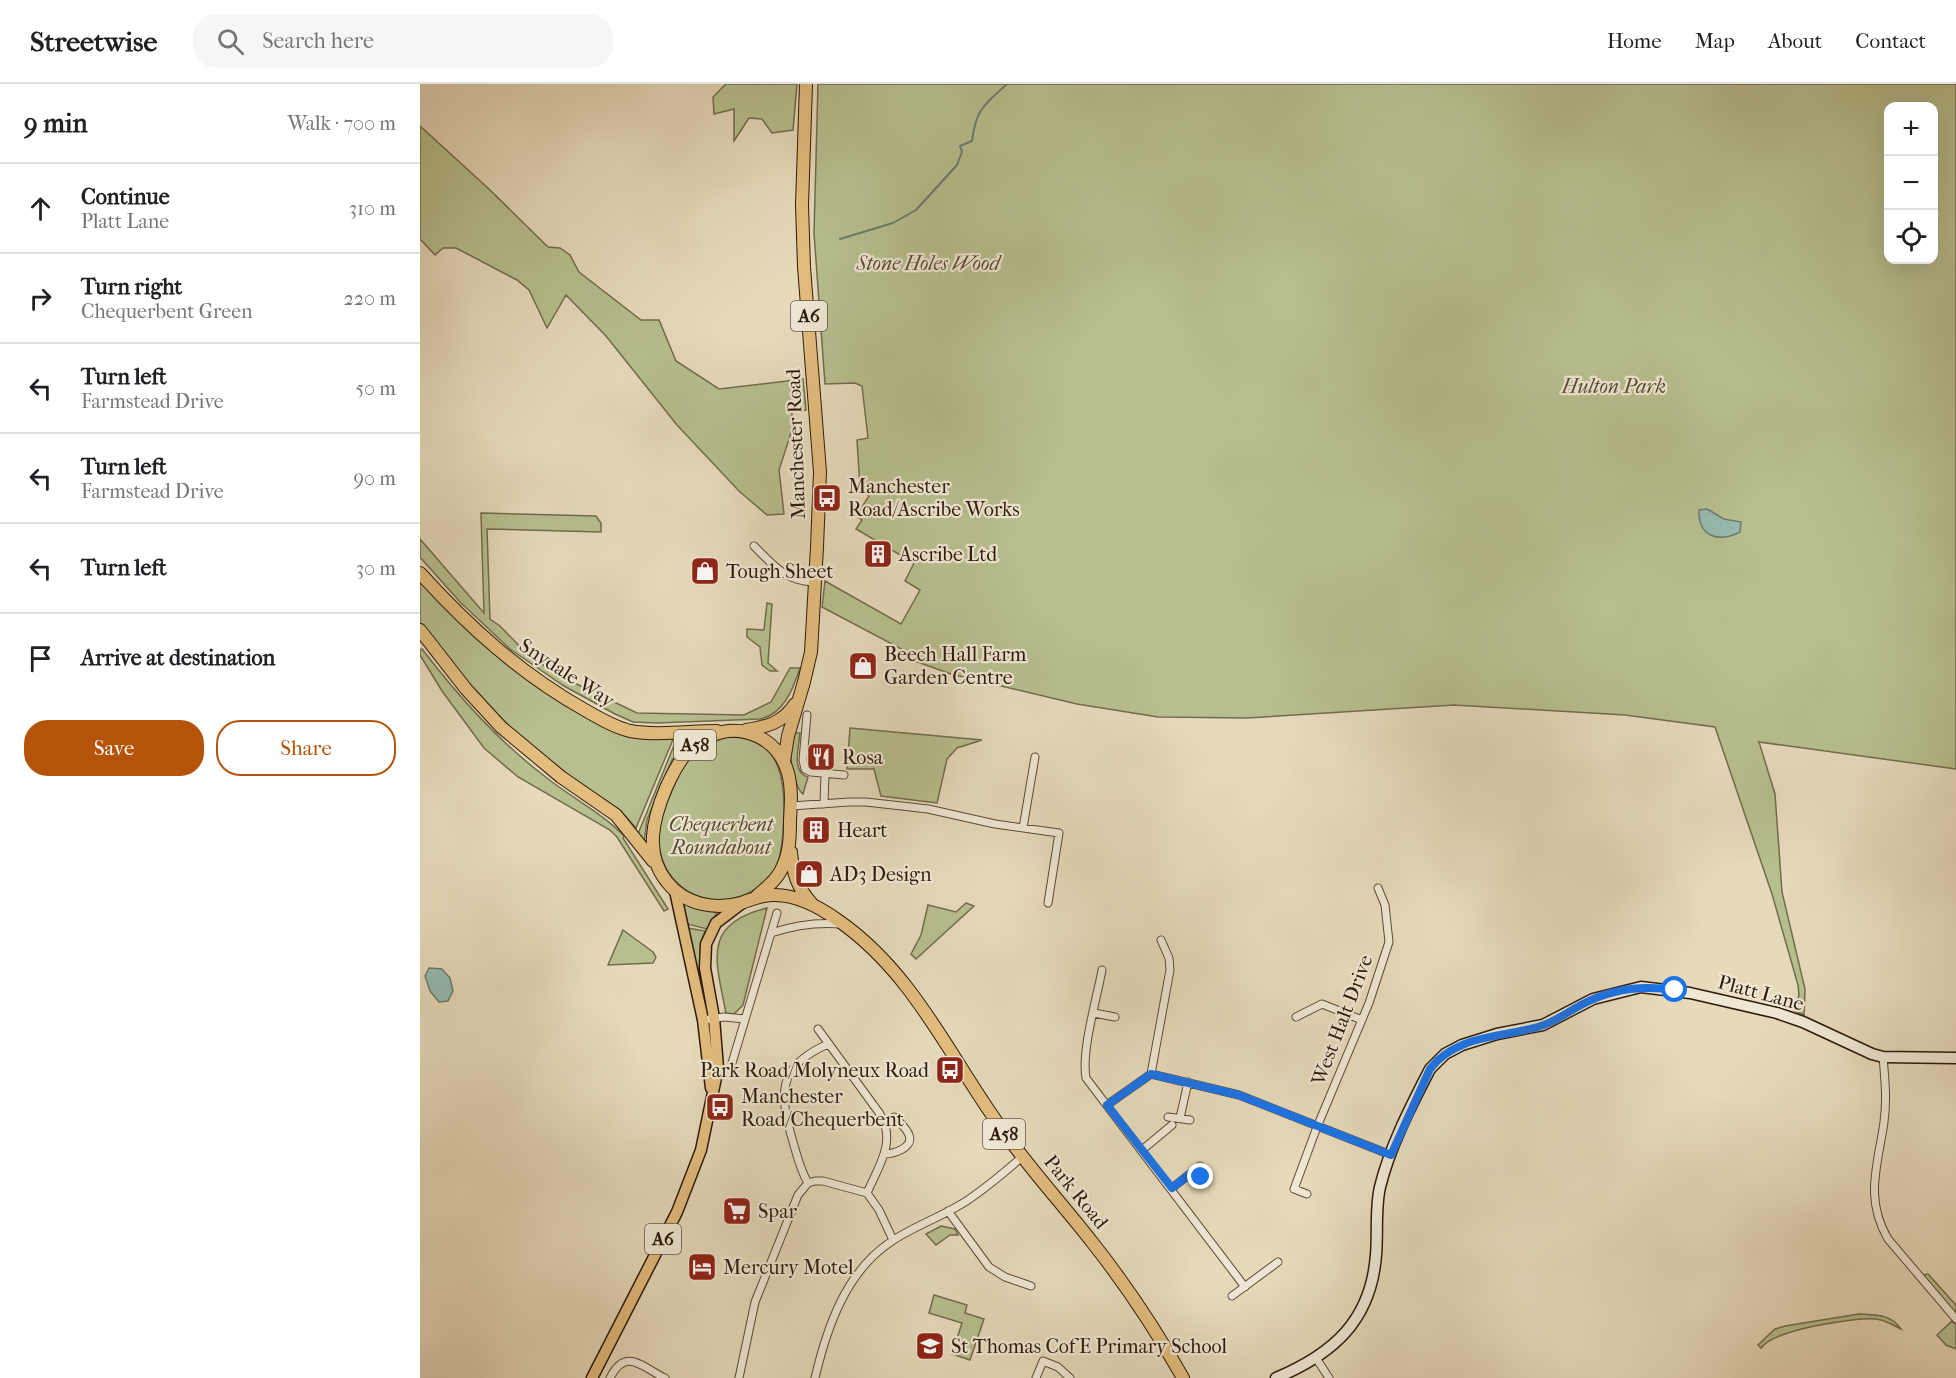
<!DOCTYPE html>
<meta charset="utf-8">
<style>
body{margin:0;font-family:"IM FELL French Canon",serif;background:#f6f6f6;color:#202124}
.controls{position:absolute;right:18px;top:18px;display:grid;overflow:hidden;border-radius:12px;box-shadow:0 6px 24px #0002}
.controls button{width:54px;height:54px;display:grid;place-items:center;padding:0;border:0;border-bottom:2px solid #e0e0e0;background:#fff;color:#202124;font:30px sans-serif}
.stop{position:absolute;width:18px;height:18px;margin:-14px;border:4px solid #1a73e8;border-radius:50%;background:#fff}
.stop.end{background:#1a73e8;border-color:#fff;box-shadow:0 2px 6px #0008}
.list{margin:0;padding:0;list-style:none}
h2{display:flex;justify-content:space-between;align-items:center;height:78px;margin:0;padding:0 24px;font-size:26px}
h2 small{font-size:20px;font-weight:400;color:#757577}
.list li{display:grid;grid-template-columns:39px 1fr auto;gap:18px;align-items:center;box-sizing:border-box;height:90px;padding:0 24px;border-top:2px solid #e0e0e0}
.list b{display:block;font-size:22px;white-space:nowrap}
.list p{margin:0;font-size:20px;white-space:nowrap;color:#757577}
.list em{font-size:20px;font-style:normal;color:#757577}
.actions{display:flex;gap:12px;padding:18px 24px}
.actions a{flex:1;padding:14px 0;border:2px solid #b45309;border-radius:24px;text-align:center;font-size:21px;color:#b45309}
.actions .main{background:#b45309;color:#fff}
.icon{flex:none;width:33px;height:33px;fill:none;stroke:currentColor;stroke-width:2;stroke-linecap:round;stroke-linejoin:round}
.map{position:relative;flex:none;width:1536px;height:1294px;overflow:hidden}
header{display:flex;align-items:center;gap:36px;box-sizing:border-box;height:84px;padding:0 30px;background:#fff;border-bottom:2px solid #e0e0e0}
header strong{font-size:28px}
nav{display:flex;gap:33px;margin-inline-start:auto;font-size:21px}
.search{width:420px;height:54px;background:#f6f6f6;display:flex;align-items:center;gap:15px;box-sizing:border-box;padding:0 21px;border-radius:24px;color:#757577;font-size:22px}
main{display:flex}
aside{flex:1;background:#fff}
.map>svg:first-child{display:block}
</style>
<header>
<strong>Streetwise</strong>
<div class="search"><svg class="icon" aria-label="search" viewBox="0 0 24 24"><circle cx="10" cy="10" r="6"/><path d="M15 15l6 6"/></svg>Search here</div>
<nav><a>Home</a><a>Map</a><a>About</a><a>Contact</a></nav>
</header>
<main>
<aside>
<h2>9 min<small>Walk · 700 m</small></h2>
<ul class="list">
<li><svg class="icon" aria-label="ahead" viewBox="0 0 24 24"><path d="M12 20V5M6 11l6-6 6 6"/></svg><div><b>Continue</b><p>Platt Lane</p></div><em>310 m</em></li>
<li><svg class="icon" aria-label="right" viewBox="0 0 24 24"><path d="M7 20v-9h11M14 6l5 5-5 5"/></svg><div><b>Turn right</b><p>Chequerbent Green</p></div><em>220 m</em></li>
<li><svg class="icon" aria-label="left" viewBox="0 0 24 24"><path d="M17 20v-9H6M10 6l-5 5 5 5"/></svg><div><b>Turn left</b><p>Farmstead Drive</p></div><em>50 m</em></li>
<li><svg class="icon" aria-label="left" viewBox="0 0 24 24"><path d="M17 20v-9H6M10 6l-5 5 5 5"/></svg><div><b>Turn left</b><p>Farmstead Drive</p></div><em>90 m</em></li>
<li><svg class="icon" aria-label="left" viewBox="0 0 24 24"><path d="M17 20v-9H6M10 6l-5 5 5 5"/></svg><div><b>Turn left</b></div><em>30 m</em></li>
<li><svg class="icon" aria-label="arrive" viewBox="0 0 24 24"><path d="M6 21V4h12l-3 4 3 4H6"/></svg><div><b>Arrive at destination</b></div></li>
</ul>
<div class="actions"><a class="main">Save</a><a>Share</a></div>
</aside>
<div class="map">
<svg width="1536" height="1294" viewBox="0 0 1536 1294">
<rect width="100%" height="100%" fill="#e6dabb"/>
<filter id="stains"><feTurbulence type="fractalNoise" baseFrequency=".00333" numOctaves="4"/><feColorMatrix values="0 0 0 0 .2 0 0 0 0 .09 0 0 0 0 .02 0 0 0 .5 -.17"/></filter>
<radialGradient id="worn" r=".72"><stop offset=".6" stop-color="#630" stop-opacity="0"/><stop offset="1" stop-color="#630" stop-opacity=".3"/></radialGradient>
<!-- green -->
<path fill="#b7bf8f" stroke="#726c4d" stroke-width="1.5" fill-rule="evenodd" d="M306,0h71l-4,46 -21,3 -10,-14 -13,-1 -15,23v-32l-20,5 -1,-17z
M398,0h1138v685l-197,-27 16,52 7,98 23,97 -1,26 -9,-4 4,-16 -1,-10 -26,-91 -57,-167 -90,-12 -171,-10 -207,13 -89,-1 -81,-13 -126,-30 -42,-15 2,-5 -89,-47 3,-26 76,43 19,-34 -15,-9 9,-18 -58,-34 6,-9 -6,-4 13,-20 -9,-8 -3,-48 11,-2 -6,-52 -7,-3 -30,1 -11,-151zM1468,22h46v154h-46z
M0,42l69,63 59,58 12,1 10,7 9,17 62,48h18l17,41 43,28 84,-10 3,31 -14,2v18l-13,40 5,44 -17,1 -28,-24 -62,-66 -71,-89 -40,-41 -19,33 -18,-38 -12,-10 -61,-32h-13l-8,7 -15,-16z
M61,429l115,3 5,7v9l-114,-3 3,90 10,7 29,30 33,21 75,36 107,2 27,-13 19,-34h10c-7,21 -16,46 -40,51l-103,4 -24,-1 -18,-8 -51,-28 -54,-37 -50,-47 -40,-45v-18l64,74z
M0,495l59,60 26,24 30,21 65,40 74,13 -38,91 -16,-18 -57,-38 -49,-40 -64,-69 -30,-40z
M347,519l5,1 -4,59 9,8h-7l-8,-6 -2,-18 -13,-10v-8l17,1z
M2,565c37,48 76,92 125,129 25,20 55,35 77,58l-1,2 45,71 -4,2 -47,-74 -7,-7 -92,-53 -34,-29 -42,-57 -22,-36v-5z
M430,644l132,12 -25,8 -10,11 -10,44 -56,-7 -7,-27h-27z
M374,649h6c-1,14 -9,39 8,44l-5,17c-7,-4 -13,-32 -12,-41 0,-7 2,-14 3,-20z
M276,653l-24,23 -25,60 -3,23 -6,-9 39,-96z
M307,653c51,-2 58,38 57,79 -1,16 -1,31 -6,46 -12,30 -50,46 -80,34 -29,-11 -43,-40 -39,-70 2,-13 9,-26 14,-38 6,-13 11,-26 22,-35 9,-8 21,-12 32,-16z
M262,819l34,9v3l-9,14 -20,-5z
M546,819l8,3 -58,53 -5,-5 10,-19 7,-30 28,7z
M347,824l-24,97 -9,9 -8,-1c-10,-52 -25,-89 41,-105z
M268,844l17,3c-13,32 5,50 2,78l-3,-2z
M203,846l30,22 3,5 -3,6 -45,2z
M521,1142l14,3 3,6h-8l-14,10 -10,-11z
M1508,1190l28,31v11l-33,-41z
M514,1211l33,10 -2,8 19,6 -14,41 -18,-6 10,-31 -33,-10z
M1439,1230c17,1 32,0 42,15 -8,-4 -16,-9 -25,-10 -22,-2 -103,11 -115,29l-3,-3 17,-16 10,-3z
M1532,1237l4,4v24l-10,-4 -9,-10z"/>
<!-- water -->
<path fill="#96bbb0" stroke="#6c7b6e" stroke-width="1.5" d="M1287,425l17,10 17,3 -1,10c-21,11 -42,5 -41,-22z
M9,884l13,1 8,9 3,13 -5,10 -9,1 -9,-11 -5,-15z"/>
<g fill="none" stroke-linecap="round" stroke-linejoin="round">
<!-- stream -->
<path stroke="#6c7b6e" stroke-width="2" d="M420,155l53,-16 23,-13 41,-45 5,-13 -2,-6 12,-5c4,-32 12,-36 35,-57"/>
<!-- street casing -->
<g stroke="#5b4a37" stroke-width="9">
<path id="street" d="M334,462c20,20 31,35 61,36
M387,631l-4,45 2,9 6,3 33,3
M404,720l1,-30
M371,722l58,-4h17l62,7 67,15 64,9 -11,70
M603,744l12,-71
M351,849c24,-8 45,-11 70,-9
M682,886c-5,28 -21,81 -16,108l159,209
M674,929l21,4
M876,933l26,-13 40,16
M283,936l21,-3 21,2
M398,945l62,85c17,28 -2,53 -13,79
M1463,973c2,22 4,43 1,65 -6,43 -20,76 4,117l68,80
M312,979l45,-150
M731,990l88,21 152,60
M731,990l19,-104 -1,-12 -8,-18
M687,1021l44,-31
M748,1033l22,3
M760,1034l8,-36
M722,1066l30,-25
M464,1070c9,0 30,-6 25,-19 -2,-6 -9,-12 -13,-17l-2,-1 -9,5
M388,1099c-9,-15 -12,-32 -17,-48 -13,-47 -10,-70 37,-91
M752,1104l28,-22
M887,1110l-13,-5 23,-62 52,-124 20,-61 -4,-37 -7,-17
M528,1127l41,56 16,10 26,9
M812,1212l46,-34
M896,1274l13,20
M190,1294c16,-32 33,-10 55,0
M319,1294l16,-76 43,-107 10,-12 7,-2h8l44,12 12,17 14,30
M395,1294c12,-51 31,-107 77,-137 24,-16 52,-25 76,-41 19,-13 37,-28 54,-43
M616,1294l7,-17 15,6 12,11"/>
</g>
<!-- secondary casing -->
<g stroke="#2d1a0b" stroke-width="13">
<path id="secondary" d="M856,1294c57,-24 95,-57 100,-123 2,-23 -1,-46 4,-68 10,-41 31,-81 50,-118l15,-15 17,-9 35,-11 46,-9 50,-26 48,-12 49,6 87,20 26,9 69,32 11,3 73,1"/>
</g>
<!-- primary casing -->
<g stroke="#2d1a0b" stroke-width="13">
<path id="primary" d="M255,807l28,129 8,68
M172,1294l85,-166 24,-62 17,-82 -4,-50 -9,-50 1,-24 10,-21 25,-19"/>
</g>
<!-- highway casing -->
<g stroke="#2d1a0b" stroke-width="14">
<path id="highway" d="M0,489c49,54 101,101 165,137 14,8 29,17 45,21 28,5 59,0 87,0
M0,546l46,59 35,38 60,50 55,38 37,46
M326,646c20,-3 37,-7 49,-26
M364,677l4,-25 16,-54 7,-30 6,-105 3,-75 -16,-205 -2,-62 4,-121
M371,768c2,22 6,35 21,52
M337,812c10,-9 21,-17 26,-30 7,-15 7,-31 7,-46 1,-16 2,-32 -2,-47 -10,-35 -46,-51 -78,-37 -24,11 -34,30 -44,52 -13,31 -22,66 1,94 18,23 48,28 74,21 12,-4 22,-9 34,-8 23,0 46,13 64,26 76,53 112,139 165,211 27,38 59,73 88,110 34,43 64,88 91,136"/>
</g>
<!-- street -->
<use href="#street" stroke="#efe7d3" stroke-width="7"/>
<!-- secondary -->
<use href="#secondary" stroke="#efe7d3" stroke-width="10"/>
<!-- primary -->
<use href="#primary" stroke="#e3bd7e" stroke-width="10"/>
<!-- highway -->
<use href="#highway" stroke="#e3bd7e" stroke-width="12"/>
</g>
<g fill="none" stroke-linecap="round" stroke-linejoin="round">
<!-- route -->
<path stroke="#1a73e8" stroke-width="8" d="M781,1093l-6,-7 -23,18 -65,-83 44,-31 88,21 152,60 39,-86c27,-36 76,-31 114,-44 13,-5 24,-13 37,-20 29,-16 61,-20 94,-15"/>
</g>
<!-- icons -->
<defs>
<g id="bus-square" transform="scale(1.5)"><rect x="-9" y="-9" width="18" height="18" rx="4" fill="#8f2418" stroke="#efe7d3"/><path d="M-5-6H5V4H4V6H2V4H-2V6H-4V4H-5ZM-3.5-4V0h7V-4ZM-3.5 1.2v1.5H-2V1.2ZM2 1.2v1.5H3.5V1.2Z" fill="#fff"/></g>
<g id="building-square" transform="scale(1.5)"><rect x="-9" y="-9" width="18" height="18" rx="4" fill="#8f2418" stroke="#efe7d3"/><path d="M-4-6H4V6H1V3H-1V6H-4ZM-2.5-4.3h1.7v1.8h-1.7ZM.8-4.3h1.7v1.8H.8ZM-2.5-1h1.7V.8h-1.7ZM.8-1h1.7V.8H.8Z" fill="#fff"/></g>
<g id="shop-square" transform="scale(1.5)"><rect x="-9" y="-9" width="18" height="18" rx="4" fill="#8f2418" stroke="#efe7d3"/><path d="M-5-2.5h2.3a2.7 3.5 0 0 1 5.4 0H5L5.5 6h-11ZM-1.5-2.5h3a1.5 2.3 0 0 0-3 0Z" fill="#fff"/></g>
<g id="restaurant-square" transform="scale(1.5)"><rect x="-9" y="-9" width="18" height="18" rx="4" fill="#8f2418" stroke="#efe7d3"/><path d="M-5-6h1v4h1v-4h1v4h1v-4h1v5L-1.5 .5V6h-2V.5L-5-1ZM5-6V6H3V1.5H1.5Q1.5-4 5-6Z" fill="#fff"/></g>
<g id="supermarket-square" transform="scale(1.5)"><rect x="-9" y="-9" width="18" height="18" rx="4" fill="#8f2418" stroke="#efe7d3"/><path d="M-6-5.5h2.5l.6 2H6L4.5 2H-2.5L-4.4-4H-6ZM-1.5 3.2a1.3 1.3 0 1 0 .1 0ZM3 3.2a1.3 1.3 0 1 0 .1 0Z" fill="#fff"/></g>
<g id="hotel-square" transform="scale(1.5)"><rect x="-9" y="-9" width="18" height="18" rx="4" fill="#8f2418" stroke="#efe7d3"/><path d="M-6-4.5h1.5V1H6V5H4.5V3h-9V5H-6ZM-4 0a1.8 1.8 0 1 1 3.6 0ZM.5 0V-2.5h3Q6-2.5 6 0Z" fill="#fff"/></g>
<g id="school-square" transform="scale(1.5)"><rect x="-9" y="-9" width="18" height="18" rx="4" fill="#8f2418" stroke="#efe7d3"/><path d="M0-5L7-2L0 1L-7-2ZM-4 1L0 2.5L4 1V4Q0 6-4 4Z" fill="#fff"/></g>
</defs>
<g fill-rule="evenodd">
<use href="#bus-square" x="407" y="414"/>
<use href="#building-square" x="458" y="470"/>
<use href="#shop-square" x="285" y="487"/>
<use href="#shop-square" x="443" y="582"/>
<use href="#restaurant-square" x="401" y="673"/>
<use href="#building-square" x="396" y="746"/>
<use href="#shop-square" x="389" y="790"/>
<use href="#bus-square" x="530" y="986"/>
<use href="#bus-square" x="300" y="1023"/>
<use href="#supermarket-square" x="317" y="1127"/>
<use href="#hotel-square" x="282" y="1183"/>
<use href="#school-square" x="510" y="1262"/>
</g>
<g text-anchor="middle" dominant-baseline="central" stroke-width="4.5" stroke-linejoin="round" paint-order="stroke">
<!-- shield labels -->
<g fill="#efe7d3" stroke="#675847" stroke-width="1.5">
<rect x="371" y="217" width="36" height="30" rx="4.5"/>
<rect x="254" y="646" width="42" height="30" rx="4.5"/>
<rect x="563" y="1035" width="42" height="30" rx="4.5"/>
<rect x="225" y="1140" width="36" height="30" rx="4.5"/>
</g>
<g font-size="18" font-weight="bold" fill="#2d1a0b">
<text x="389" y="232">A6</text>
<text x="275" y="661">A58</text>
<text x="584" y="1050">A58</text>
<text x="243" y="1155">A6</text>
</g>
<!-- park labels -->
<g font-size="20" font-style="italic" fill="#564c33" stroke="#efe7d3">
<text x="508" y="179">Stone Holes Wood</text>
<text x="1194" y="302">Hulton Park</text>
<text x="301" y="740">Chequerbent<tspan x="301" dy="23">Roundabout</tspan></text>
</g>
<!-- street labels -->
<g font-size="20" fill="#2d1a0b" stroke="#efe7d3">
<text transform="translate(376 360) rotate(-92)">Manchester Road</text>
<text transform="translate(147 589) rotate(33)">Snydale Way</text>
<text transform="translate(1341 909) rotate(15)">Platt Lane</text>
<text transform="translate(922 936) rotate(-69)">West Halt Drive</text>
<text transform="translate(656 1108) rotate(51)">Park Road</text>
</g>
<!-- poi labels -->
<g font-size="20" fill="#2d1a0b" stroke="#efe7d3" text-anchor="start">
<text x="428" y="402">Manchester<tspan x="428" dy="23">Road/Ascribe Works</tspan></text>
<text x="479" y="470">Ascribe Ltd</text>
<text x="306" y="487">Tough Sheet</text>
<text x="464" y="570">Beech Hall Farm<tspan x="464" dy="23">Garden Centre</tspan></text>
<text x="422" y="673">Rosa</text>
<text x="417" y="746">Heart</text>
<text x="410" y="790">AD3 Design</text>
<text x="509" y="986" text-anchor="end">Park Road/Molyneux Road</text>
<text x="321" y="1012">Manchester<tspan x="321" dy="23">Road/Chequerbent</tspan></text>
<text x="338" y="1127">Spar</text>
<text x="303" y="1183">Mercury Motel</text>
<text x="531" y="1262">St Thomas CofE Primary School</text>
</g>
</g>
<rect width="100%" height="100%" filter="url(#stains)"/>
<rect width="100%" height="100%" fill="url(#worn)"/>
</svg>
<div class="controls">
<button>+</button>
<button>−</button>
<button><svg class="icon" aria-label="locate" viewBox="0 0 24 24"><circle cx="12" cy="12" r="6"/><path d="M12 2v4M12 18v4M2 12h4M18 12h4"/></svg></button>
</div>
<div class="stop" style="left:1255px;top:906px"></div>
<div class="stop end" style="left:781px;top:1093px"></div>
</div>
</main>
